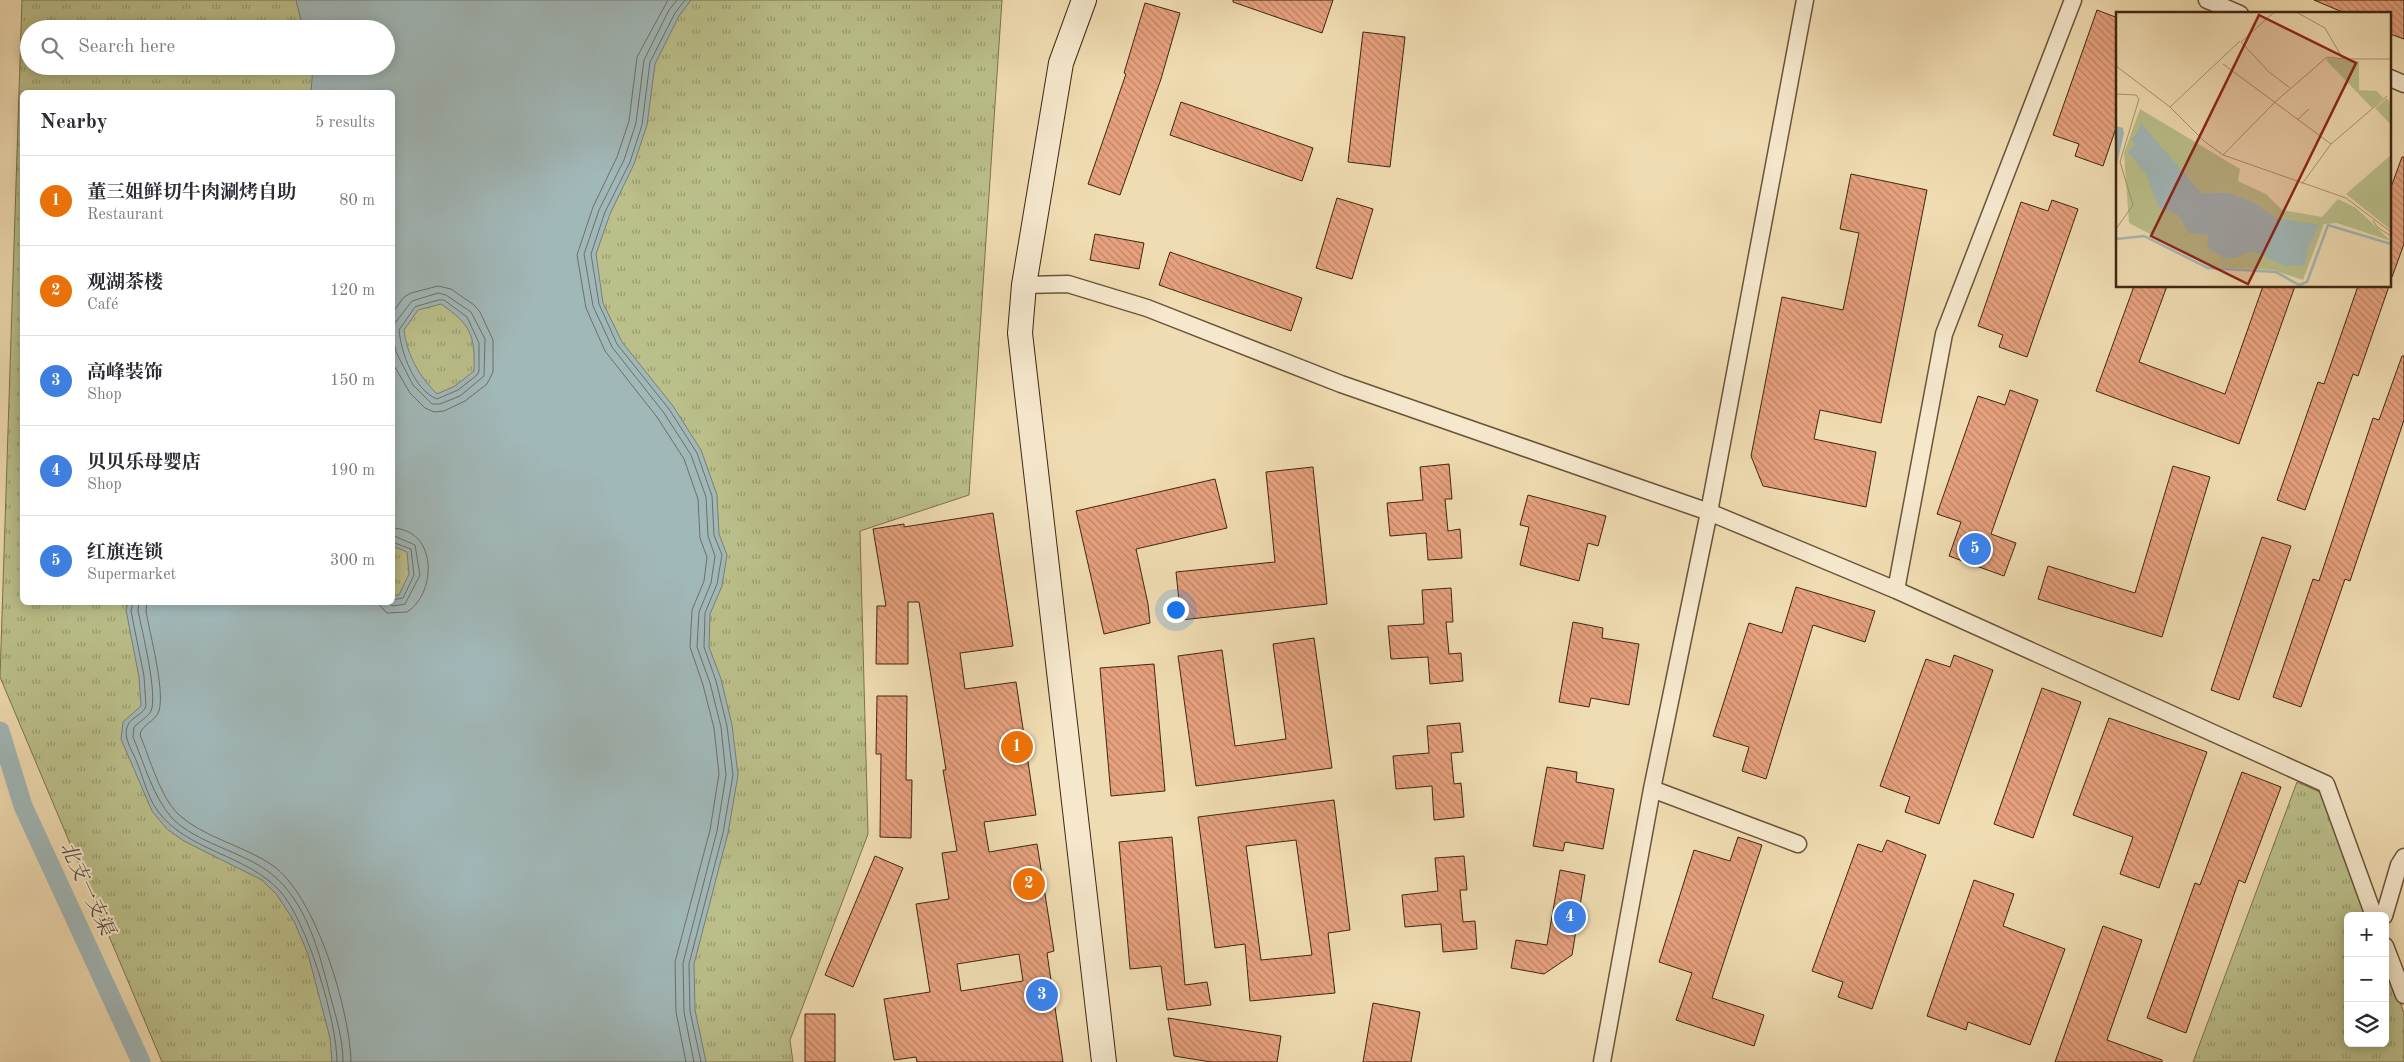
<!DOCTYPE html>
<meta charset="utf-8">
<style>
body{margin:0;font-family:"Old Standard TT","Noto Serif SC",serif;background:#f7f7f7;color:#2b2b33}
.controls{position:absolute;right:15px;bottom:15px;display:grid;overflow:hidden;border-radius:8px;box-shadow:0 2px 12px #0003}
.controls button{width:45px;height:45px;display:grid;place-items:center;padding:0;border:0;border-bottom:1px solid #e1e1e2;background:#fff;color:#2b2b33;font:25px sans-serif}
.you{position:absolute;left:1175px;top:609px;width:18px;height:18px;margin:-12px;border:4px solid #fff;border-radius:50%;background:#1a73e8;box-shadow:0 0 0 8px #1a73e833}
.badge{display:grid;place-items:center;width:32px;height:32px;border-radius:50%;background:#b45309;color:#fff;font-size:16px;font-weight:700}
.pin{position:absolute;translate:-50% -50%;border:2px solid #fff;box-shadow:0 1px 5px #0006}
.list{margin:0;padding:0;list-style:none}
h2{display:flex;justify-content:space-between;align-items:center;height:65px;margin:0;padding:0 20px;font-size:21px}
h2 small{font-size:16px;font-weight:400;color:#7c7c81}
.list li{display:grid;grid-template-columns:32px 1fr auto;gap:15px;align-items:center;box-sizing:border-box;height:90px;padding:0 20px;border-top:1px solid #e1e1e2}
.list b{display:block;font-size:19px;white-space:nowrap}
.list p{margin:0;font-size:16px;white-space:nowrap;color:#7c7c81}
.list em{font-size:16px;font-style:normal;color:#7c7c81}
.icon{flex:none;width:28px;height:28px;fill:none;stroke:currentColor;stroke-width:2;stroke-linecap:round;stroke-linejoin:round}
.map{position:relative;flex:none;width:2404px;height:1062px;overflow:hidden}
.search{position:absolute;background:#fff;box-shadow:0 2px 12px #0003;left:20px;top:20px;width:375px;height:55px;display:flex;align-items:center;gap:12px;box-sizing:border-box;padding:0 18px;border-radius:28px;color:#7c7c81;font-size:19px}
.panel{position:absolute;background:#fff;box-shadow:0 2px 12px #0003;left:20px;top:90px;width:375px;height:515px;border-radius:8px}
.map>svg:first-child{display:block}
</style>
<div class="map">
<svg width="2404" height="1062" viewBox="0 0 2404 1062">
<defs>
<pattern id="grass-tufts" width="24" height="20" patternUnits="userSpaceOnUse" patternTransform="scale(1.25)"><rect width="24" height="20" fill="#bbc08b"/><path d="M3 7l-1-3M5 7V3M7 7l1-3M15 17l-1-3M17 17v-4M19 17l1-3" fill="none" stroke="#999c70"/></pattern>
<pattern id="building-back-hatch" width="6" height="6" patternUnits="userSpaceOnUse" patternTransform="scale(1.25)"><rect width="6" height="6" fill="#e7a17e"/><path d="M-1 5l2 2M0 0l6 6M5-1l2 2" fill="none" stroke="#bd8366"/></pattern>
</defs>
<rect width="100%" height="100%" fill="#f0dcb2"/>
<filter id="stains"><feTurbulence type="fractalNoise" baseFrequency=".004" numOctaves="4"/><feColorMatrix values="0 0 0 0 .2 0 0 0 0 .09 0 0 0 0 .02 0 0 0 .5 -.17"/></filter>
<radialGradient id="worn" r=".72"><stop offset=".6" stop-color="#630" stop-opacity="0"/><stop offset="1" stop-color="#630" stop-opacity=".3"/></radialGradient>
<!-- grass -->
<path fill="url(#grass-tufts)" stroke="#7d734e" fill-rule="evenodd" d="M22,0h980l-33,495 -109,36 8,303 -78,206 3,22h-631l-162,-385zM29,29h357v37h-357zM22,92h370v510h-370z
M2297,782l27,12 44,122h-20v127h37v-82l19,52v49h-211z"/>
<!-- water -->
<path fill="#a1b8b9" stroke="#7a7e76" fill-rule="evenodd" d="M296,0h395l-12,16 -24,48 -8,61 -13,39 -24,50 -14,40 7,49 19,39 51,64 28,44 16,45 2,39 8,21 -5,31 -12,28 -1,33 12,32 11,46 6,50 -10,58 -34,131 1,46 11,52h-374l-2,-24 -22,-84 -14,-33 -17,-26 -15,-15 -78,-39 -17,-12 -15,-18 -31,-72 2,-17 18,-16 -2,-29 -13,-67 2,-7 264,-1 1,-7h6l10,-21 -2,-22 -15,-6v-454h-81l2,-26h73v-37h-83zM441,304c30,21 34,30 33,67l-19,15 -18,8c-18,-18 -30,-39 -33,-64l14,-20z"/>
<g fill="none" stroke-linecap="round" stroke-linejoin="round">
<!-- shore -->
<path stroke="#706f65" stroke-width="1" d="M668,0l-31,57 -8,64 -12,36 -24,50 -16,48 9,53 19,43 52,66 27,42 14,40 2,39 7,19 -3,24 -12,29 -2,37 13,38 11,43 5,46 -9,56 -35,132 1,50 10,50
M677,0l-8,10 -25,50 -8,63 -12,37 -25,50 -15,44 9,52 19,41 52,66 27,42 15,42 2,39 7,20 -4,27 -12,29 -2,35 13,36 11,44 5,48 -9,56 -34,132 1,49 10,50
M685,0l-10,13 -25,49 -8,63 -12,37 -25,50 -14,42 8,50 18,40 52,65 28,44 15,43 2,39 8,20 -5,29 -12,29 -1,34 12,34 11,45 6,49 -10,58 -34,131 1,47 11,51
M439,300h5l23,17 12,26v28l-2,4 -19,15 -21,9c-23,-9 -36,-47 -38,-69l16,-23z
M392,313l12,-16 7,-4 27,-7 13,3 23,16 6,7 13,28v32l-6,12 -22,17 -21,10 -10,1 -9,-4 -15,-15 -18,-31
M392,330l3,-7 17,-22 26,-8 8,2 25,17 14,27 -1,37 -24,20 -20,8h-8l-19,-19 -17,-33 -4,-21
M392,542l19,7 3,26 -11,23 -11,2
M133,602l-2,9 13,65 2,30c-3,9 -15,11 -18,19 -6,11 4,25 8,35 7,16 11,36 21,50 29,41 89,44 123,81 27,30 57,130 57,171
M139,602l-1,9c4,19 20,84 13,100 -3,6 -12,11 -17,16l-1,10c11,26 20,60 39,81 24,25 69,33 97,54 38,28 51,83 62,127 6,21 12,41 12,63
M147,602l-1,9c4,24 19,78 13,100 -4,11 -18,14 -19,24 10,24 20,61 38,79 26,24 65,31 94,51 44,30 78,146 79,197
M376,602l11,11 20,-1c30,-19 31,-83 -15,-84
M385,602l8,4 12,-2 15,-29 -5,-30 -23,-10"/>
<!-- canal -->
<path stroke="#a1b8b9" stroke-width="19" d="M0,731l23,75 118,256"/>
</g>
<!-- building -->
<path fill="url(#building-back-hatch)" stroke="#3f2611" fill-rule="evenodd" d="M1233,0h100l-11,33 -89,-31z
M2314,0h90v39l-14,-5v-20h-43z
M1145,3l35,10 -19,66 -41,116 -32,-11 38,-110 -2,-1z
M2097,10l21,8v104l-15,44 -28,-10 4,-12 -26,-9z
M1363,32l42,5 -15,130 -42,-5z
M1181,102l132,46 -11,33 -132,-46z
M2402,157h2v87l-12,33h-2v-87z
M1851,174l76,16 -46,233 -61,-13 -6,29 62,13 -10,55 -103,-21 -12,-30 31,-159 61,13 16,-77 -19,-4z
M1337,198l36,11 -21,70 -36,-11z
M2052,200l26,9 -51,148 -28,-10 4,-12 -25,-9 43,-124 27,9z
M1095,234l49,9 -5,26 -49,-9z
M1170,252l132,46 -11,33 -132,-46z
M2134,286h33l-28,76 86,32 38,-108h32l-56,158 -143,-53z
M2358,286h31l-31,90 -5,-2 -48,136 -28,-10 41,-118 6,2z
M2402,356h2v64l-54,161 -5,-2 -44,128 -28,-10 40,-118 6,2 54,-163 6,2z
M2010,390l28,10 -47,134 25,9 -12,33 -55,-20 12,-34 -24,-8 41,-118 27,9z
M1449,464l3,35h-7l3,32 12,-2 2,29 -34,2 -2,-27 -36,3 -3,-33 36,-3 -3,-33z
M2173,466l37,11 -48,160 -124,-38 10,-33 87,27z
M1313,467l14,137 -146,16 -5,-48 99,-10 -9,-90z
M1215,479l12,49 -91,21 12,55 2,19 -46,11 -28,-123z
M1528,495l78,21 -8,30 -10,-3 -9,38 -59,-16 9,-38 -9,-2z
M993,513l20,133 -53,7 5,36 51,-7 20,133 -52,7 5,30 48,-8 17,107 -7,2 16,109h-146l-1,-5 -22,3 -10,-61 46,-7 -14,-88 33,-5 -7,-46 15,-2 -14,-81h3l-27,-168h-11v62h-32l1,-58h9l-13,-77 31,-5v3zM1019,954l4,27 -62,10 -4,-27z
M2262,537l29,9 -52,154 -28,-10z
M1796,587l79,24 -10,31 -52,-17 -47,154 -24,-8 7,-24 -36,-11 36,-113 33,10z
M1451,588l2,34h-7l3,32 12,-1 2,28 -33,3 -2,-27 -37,2 -3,-33 36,-2 -2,-34z
M1573,622l30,6 -1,10 37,6 -10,61 -38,-7 -2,9 -30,-5z
M1314,638l18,130 -136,18 -18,-130 44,-6 13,96 51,-7 -13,-95z
M1954,655l39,15 -54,154 -34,-12 5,-15 -30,-11 46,-127 24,8z
M1154,664l11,127 -54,5 -11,-128z
M2042,688l39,14 -48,136 -39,-14z
M877,696h30l-1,84h6l-1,58 -31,-1 1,-83h-5z
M2109,718l98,34 -48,136 -39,-14 13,-37 -60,-22z
M1460,723l3,29 -12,1 3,31 7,-1 3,34 -30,3 -2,-34 -36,3 -3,-33 36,-3 -2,-27z
M1547,767l30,5 -1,10 38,7 -11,60 -38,-7 -2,9 -30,-5z
M2242,772l39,15 -36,96 -6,-3 -53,153 -39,-15 48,-135 5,2z
M1334,800l16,130 -22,3 7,60 -85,8 -5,-57 -30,4 -17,-131zM1296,840l16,115 -51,5 -15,-114z
M1172,837l13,148 22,-3 4,23 -44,5 -6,-44 -31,3 -11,-127z
M1738,837l24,8 -50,153 52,17 -10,31 -78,-26 16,-47 -33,-11 35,-112 36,11z
M1887,840l39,15 -54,154 -34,-12 5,-15 -31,-11 46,-127 24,8z
M875,856l28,12 -50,119 -28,-12z
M1464,856l3,34h-7l3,32 12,-1 2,28 -34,3 -2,-28 -36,3 -3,-32 36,-4 -3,-33z
M1560,870l25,5 -13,80 -28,19 -33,-6 5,-28 31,5z
M1974,880l40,14 -11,32 62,23 -35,96 -62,-23 -2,8 -39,-14z
M2103,926l39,14 -35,100 55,20v2h-107z
M1373,1003l47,9 -9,50h-48z
M805,1014h30v48h-30z
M1168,1018l113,18 -4,26h-66l-37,-6z"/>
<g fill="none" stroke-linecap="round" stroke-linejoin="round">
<!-- street casing -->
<g stroke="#6b5439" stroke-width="19">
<path id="street" d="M2207,0l33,14
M2390,78l14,6
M1024,285l44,-1 79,24 194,76 368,128 187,78 430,194 48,132
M1896,590l48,-256 129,-334
M1652,789l146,55
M2384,916l15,-51 5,-8
M2385,946l19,49
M1602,1062l50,-273 57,-277 96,-512"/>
</g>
<!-- secondary casing -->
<g stroke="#3f2611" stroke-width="26">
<path id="secondary" d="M1084,0l-23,63 -37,222 -4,48 84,729"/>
</g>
<!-- street -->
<use href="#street" stroke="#f5e8cd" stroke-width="16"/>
<!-- secondary -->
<use href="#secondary" stroke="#f5e8cd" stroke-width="24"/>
</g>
<g text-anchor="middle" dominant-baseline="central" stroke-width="4" stroke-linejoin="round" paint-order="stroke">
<!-- water labels -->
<g font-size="20" font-style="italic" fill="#584a3b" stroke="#f5e8cd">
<text transform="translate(86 889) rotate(65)">北支一支渠</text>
</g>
</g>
<!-- overview -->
<g transform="translate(2116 12)">
<rect width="275" height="275" fill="#f0dcb2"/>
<path d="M212,46l31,3v29l18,1 6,7 -11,10 -46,-48zM271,86l4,6v21l-16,-17zM24,97l100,60 -2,12 28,13 16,16 40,7 16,-18 18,9 35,33 -54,-18 -13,1 -21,56 -30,-10 -60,-3 -84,-44 -5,-70zM275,143v75l-45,-36z" fill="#bbc08b"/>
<path d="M25,111l60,70h27l27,10 20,15 44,7 -12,24 -2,16 -20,1 -33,-15 -18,7h-10l-17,-11 1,-12 -19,-2 -11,-18 -19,-8 -13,-33 -18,-22 7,-8 -4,-6 4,-2zM0,114l7,2 1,5 -8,36z" fill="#a1b8b9"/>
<path fill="none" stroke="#a1b8b9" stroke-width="2.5" d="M0,227l28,-3 64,32 68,4 23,13 8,-3 21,-57 63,19"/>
<path fill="none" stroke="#a99372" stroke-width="1" d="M157,1l-32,29 28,30 21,16M182,1l27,15 18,31h48M107,52l108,80M0,54l54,41 34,34 19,14 123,43 45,34M0,82l20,1 3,4 -19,63 13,43 -17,24M54,95l70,-66M181,108l12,-11M107,143l52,-53 52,-45 16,2M186,172l29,-40 56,-48M257,208l4,7 14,9"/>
<path fill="#8f2418" fill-opacity="0.15" stroke="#8f2418" stroke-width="2.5" d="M143,3l97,48 -108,221 -97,-48z"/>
<rect width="275" height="275" fill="none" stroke="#3f2611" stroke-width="2.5"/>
</g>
<rect width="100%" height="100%" filter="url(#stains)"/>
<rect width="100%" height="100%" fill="url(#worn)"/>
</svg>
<div class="controls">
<button>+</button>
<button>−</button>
<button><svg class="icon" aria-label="layers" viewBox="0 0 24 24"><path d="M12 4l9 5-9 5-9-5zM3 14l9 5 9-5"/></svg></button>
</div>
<div class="you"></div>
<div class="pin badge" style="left:1017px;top:747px;background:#e8710a">1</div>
<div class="pin badge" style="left:1029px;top:884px;background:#e8710a">2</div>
<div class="pin badge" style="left:1042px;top:995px;background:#3f7fe0">3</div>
<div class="pin badge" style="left:1570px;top:917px;background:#3f7fe0">4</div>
<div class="pin badge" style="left:1975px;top:549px;background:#3f7fe0">5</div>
<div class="search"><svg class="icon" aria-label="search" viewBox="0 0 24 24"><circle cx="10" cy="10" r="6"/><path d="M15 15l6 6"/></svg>Search here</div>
<section class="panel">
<h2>Nearby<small>5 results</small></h2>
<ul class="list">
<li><span class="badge" style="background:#e8710a">1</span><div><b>董三姐鲜切牛肉涮烤自助</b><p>Restaurant</p></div><em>80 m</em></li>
<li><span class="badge" style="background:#e8710a">2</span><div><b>观湖茶楼</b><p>Café</p></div><em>120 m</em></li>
<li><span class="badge" style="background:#3f7fe0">3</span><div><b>高峰装饰</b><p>Shop</p></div><em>150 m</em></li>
<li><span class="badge" style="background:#3f7fe0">4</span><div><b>贝贝乐母婴店</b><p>Shop</p></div><em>190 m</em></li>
<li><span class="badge" style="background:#3f7fe0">5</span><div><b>红旗连锁</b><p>Supermarket</p></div><em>300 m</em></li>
</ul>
</section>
</div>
